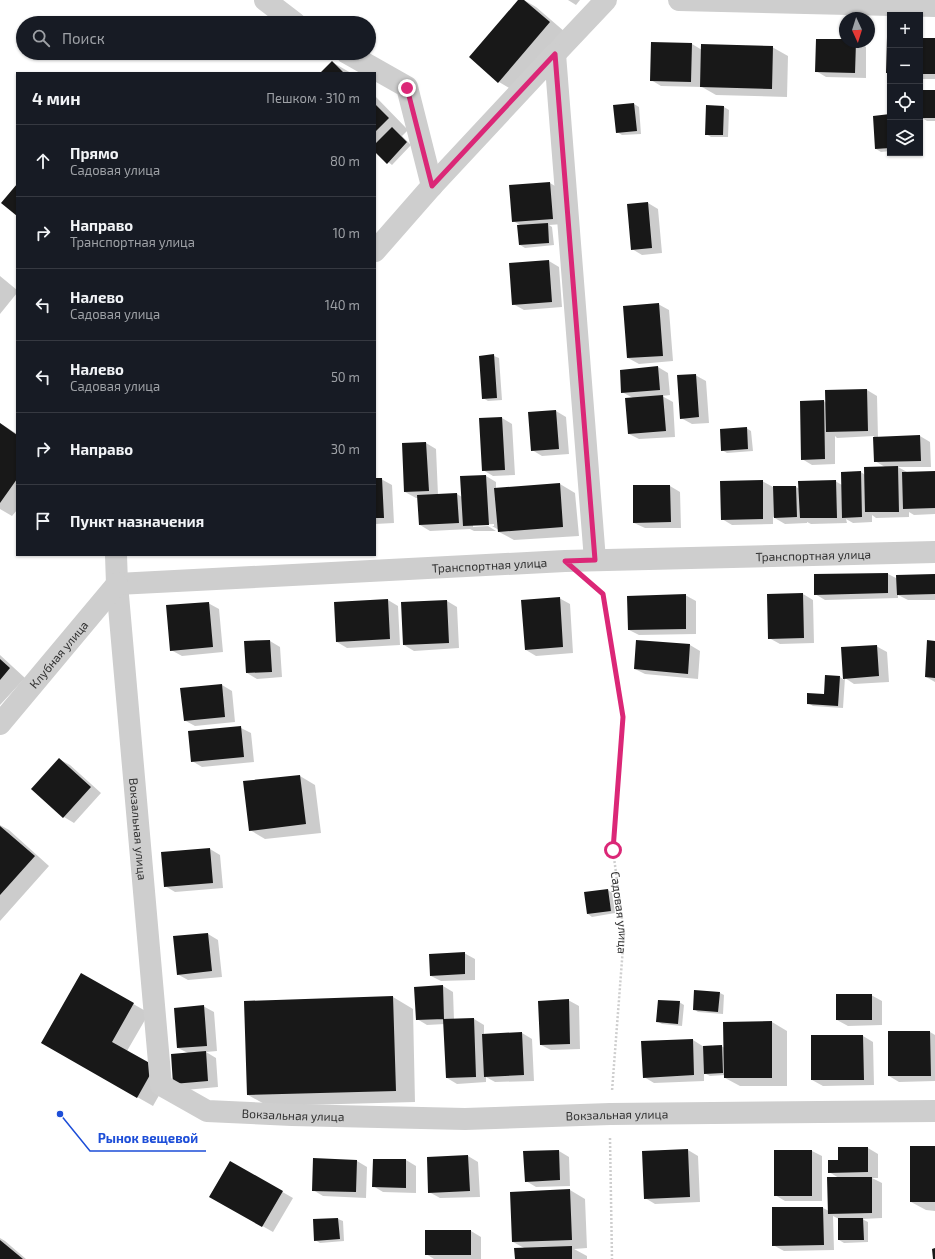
<!DOCTYPE html>
<html lang="ru">
<meta charset="utf-8">
<style>
body{margin:0;font-family:"Exo 2",sans-serif;background:#242831;color:#f1f3f6}
.controls{position:absolute;right:12px;top:12px;display:grid;overflow:hidden;border-radius:0px;box-shadow:0 1px 3px #0004}
.controls button{width:36px;height:36px;display:grid;place-items:center;padding:0;border:0;border-bottom:1px solid #363941;background:#171b24;color:#f1f3f6;font:20px sans-serif}
.compass{position:absolute;left:839px;top:12px;width:36px;height:36px;border-radius:50%;background:#171b24;box-shadow:0 1px 3px #0004;rotate:176deg}
.stop{position:absolute;width:12px;height:12px;margin:-9px;border:3px solid #db2777;border-radius:50%;background:#fff}
.stop.end{background:#db2777;border-color:#fff;box-shadow:0 1px 4px #0008}
.list{margin:0;padding:0;list-style:none}
h2{display:flex;justify-content:space-between;align-items:center;height:52px;margin:0;padding:0 16px;font-size:17px}
h2 small{font-size:13px;font-weight:400;color:#9ea1a6}
.list li{display:grid;grid-template-columns:26px 1fr auto;gap:12px;align-items:center;box-sizing:border-box;height:72px;padding:0 16px;border-top:1px solid #363941}
.list b{display:block;font-size:15px;white-space:nowrap}
.list p{margin:0;font-size:13px;white-space:nowrap;color:#9ea1a6}
.list em{font-size:13px;font-style:normal;color:#9ea1a6}
.icon{flex:none;width:22px;height:22px;fill:none;stroke:currentColor;stroke-width:2;stroke-linecap:round;stroke-linejoin:round}
.map{position:relative;flex:none;width:935px;height:1259px;overflow:hidden}
.search{position:absolute;background:#171b24;box-shadow:0 1px 3px #0004;left:16px;top:16px;width:360px;height:44px;display:flex;align-items:center;gap:10px;box-sizing:border-box;padding:0 14px;border-radius:22px;color:#9ea1a6;font-size:15px}
.panel{position:absolute;background:#171b24;box-shadow:0 1px 3px #0004;left:16px;top:72px;width:360px;height:484px;border-radius:0px}
.map>svg:first-child{display:block}
</style>
<div class="map">
<svg width="935" height="1259" viewBox="0 0 935 1259">
<rect width="100%" height="100%" fill="#fff"/>
<!-- shadow -->
<path fill="#0003" d="M519,0h5l12,7 29,25 -51,59 -15,-9 -29,-25z
M568,0h12l-4,5z
M920,39h15v40h-15z
M845,40v2h13l8,5v31l-40,-1 -10,-6z
M692,44l10,6 70,-3 16,9 -1,41 -71,-2 -14,-8 -41,-1 -10,-6z
M332,62l19,11h-30z
M935,91v30h-8l-5,-3z
M375,96l33,34 -6,6 9,9 -19,20 -17,-14z
M634,104l5,3 2,27 -19,1 -5,-3 -2,-26z
M707,106l17,1 5,3 -1,27h-17l-5,-3z
M890,115v36l-9,1 -5,-3z
M550,183l10,6 3,35 -14,1 3,2 2,18 -29,3 -5,-3 2,-19 -9,-5 -3,-35z
M648,203l10,6 4,44 -20,2 -10,-6z
M549,261l10,6 3,40 -38,3 -11,-6z
M0,276l17,14v3l-17,21z
M658,304l11,6 4,51 -34,3 -11,-6z
M494,356l5,2 3,42 -14,1 -5,-3z
M658,367l10,6 2,22 -8,1 11,6 2,35 -36,2 -10,-5 4,-36 -11,-6z
M695,375l11,6 3,42 -17,1 -11,-6z
M867,390l10,6 1,42 42,-2 10,6 1,25h-33l9,5h28v42l-21,1 -5,-3v5l-33,1 -4,-3v7l-19,1 -7,-4 1,4 -36,1 -4,-2v1l-22,1 -12,-7v7l-41,1 -10,-6 40,-38 11,6h23l4,2 35,-8 7,4 19,-13 4,3 20,-8 -10,-6 -1,-25 -37,2 -2,-2v28l-23,1 -10,-6 22,-58 2,2z
M556,411l10,6 3,37 -27,2 -10,-6z
M502,418l10,6 3,51 -22,1 -10,-6z
M0,423l17,11v76l-5,6 -12,-7z
M746,428l5,3 2,20 -26,2 -5,-3z
M426,443l10,6 2,46 19,-1 5,3 24,-21 10,6v7l64,-5 15,9 4,43 -65,4 -15,-8v-2l-7,-4h2v-2l-21,1v2l15,-1 8,5h-22l-4,-2 -40,2 -10,-6 -2,-27h-2l-11,-6z
M375,479h6l11,6 2,38 -19,1z
M634,486h36l10,6 1,36h-36l-11,-5z
M888,574l10,5 37,-4v25h-27l-10,-5v3l-73,2 -10,-6z
M803,594l10,6 1,43 -34,1 -11,-6 -1,-43z
M685,595l11,6v33l-57,1 -10,-5z
M559,598l11,6 3,49 -37,3 -10,-6z
M388,600l10,6 2,39 -53,3 -10,-6z
M447,601l10,6 2,41 -45,3 -10,-6z
M208,603l11,6 4,43 -41,4 -11,-6z
M270,641l10,6 2,30 -25,2 -10,-6z
M637,641l53,4 10,6 -2,28 -53,-5 -10,-5z
M935,642v40l-9,-5z
M876,646l11,6 2,30 -35,2 -9,-6 -2,30 -30,-2 -5,-3 17,-8 15,-18 4,3 -2,-32z
M0,655l25,23 -25,27z
M222,685l10,6 3,31 -40,4 -11,-6z
M241,728l10,5 3,29 -52,5 -10,-6z
M59,759l11,6 31,28 -27,30 -10,-6z
M300,776l15,9 6,48 -56,6 -15,-9z
M0,825l9,5 40,36 -49,55z
M210,849l10,6 3,33 -48,4 -10,-6z
M608,890l4,3 3,20 -23,4 -4,-3z
M208,934l10,6 4,37 -34,3 -11,-6z
M464,953l11,6v21l-34,1 -10,-5z
M81,974l68,39 -22,38 43,25 -17,30 -111,-63z
M443,986l10,6 1,28 20,-1 10,6v9l38,-1 10,6 2,42 -39,1 -9,-5v5l-29,2 -10,-6 -2,-54 -18,1 -10,-6z
M720,993l4,2 -1,19 -25,-2 -4,-3z
M871,995l11,6v24l-34,1 -11,-6z
M393,997l20,12 2,93 -147,4 -20,-11z
M568,1000l11,6 1,43 -29,1 -10,-5z
M679,1002l5,3 -2,21 -20,-2 -5,-3z
M203,1006l11,6 3,39 -11,1 10,6 2,29 -33,3 -11,-6 14,-31 -10,-5z
M772,1022l15,9v55h-47l-15,-8v-3l-15,1 -6,-3v8l-50,2 -10,-6 49,-37 11,7 17,-1 4,2z
M889,1032h41l5,3v46l-36,1 -10,-6z
M863,1036l10,6 1,43 -51,1 -11,-6z
M935,1147v64l-9,-1 -15,-8z
M868,1148l10,6v24h-6l10,5v35l-20,1 6,3v20l-24,1 -5,-3v-21l-6,-3 1,34 -50,1 -11,-6v-37h50l6,3 10,-33 -10,-6 10,-11z
M688,1150l10,6 2,46 -45,2 -10,-6z
M559,1151l10,6 1,29 -34,1 -10,-6z
M812,1151l10,5v45h-37l-10,-6z
M468,1156l10,6 2,35 -40,1 -11,-6z
M374,1160h32l10,6v27l-33,-1 -10,-6z
M357,1161l10,6 -1,31 -43,-2 -10,-6z
M230,1162l63,36 -20,34 -63,-36z
M570,1190l15,9 2,49 -13,1 13,7v3h-71l10,-10 -13,-7z
M338,1219l5,2 1,20 -24,2 -5,-3z
M471,1231l10,6v22h-47l-8,-5z
M0,1238l5,3 21,18h-26z"/>
<!-- building -->
<path fill="#181818" d="M518,0h6l26,22 -52,61 -29,-26z
M887,37h3v36h-4z
M920,38h15v36h-15z
M816,39h29v3h11l-1,31 -40,-1z
M651,42l41,1 -1,39 -41,-1z
M701,44l72,2 -1,43 -72,-2z
M332,61l12,12h-24z
M922,90h13v28h-14z
M634,103l3,28 -21,2 -3,-28z
M375,104l14,14 -14,14z
M706,105l18,1 -1,29h-18z
M890,114v34l-15,1 -2,-33z
M392,127l15,15 -20,22 -12,-12v-8z
M550,182l3,37 -41,3 -3,-37z
M17,184v32l-16,-13z
M648,202l4,46 -21,2 -4,-46z
M548,223l1,20 -30,2 -2,-20z
M549,260l3,42 -40,3 -3,-42z
M659,303l4,53 -36,2 -4,-52z
M494,354l3,44 -15,1 -3,-43z
M658,366l2,24 -39,3 -1,-23z
M696,374l3,43 -19,2 -3,-44z
M867,389l1,42 -42,1 -1,-42z
M663,395l3,36 -38,3 -3,-36z
M824,400l1,59 -24,1 -1,-59z
M556,410l3,39 -28,2 -3,-39z
M502,417l3,53 -23,1 -3,-53z
M0,423l17,12v44l-17,24z
M747,427l1,22 -27,2 -1,-22z
M920,435l1,26 -47,1 -1,-25z
M426,442l3,49 -25,1 -2,-49z
M898,466l1,46h-34l-1,-45z
M861,471l1,46 -20,1 -1,-46z
M935,471v37l-32,1 -1,-37z
M486,475l3,50 -26,1 -3,-50z
M375,478h7l2,40h-9z
M763,480v39l-42,1 -1,-39z
M836,480l1,38h-37l-2,-37z
M560,483l3,44 -65,5 -4,-44z
M633,485h37l1,37 -38,1z
M773,486h23l1,31 -23,1z
M457,493l2,30 -40,2 -2,-30z
M888,573v20l-74,2v-21z
M935,574v20l-38,1 -1,-20z
M803,593l1,45 -36,1 -1,-45z
M686,594v35l-58,1 -1,-34z
M560,597l3,50 -38,3 -4,-50z
M388,599l2,40 -54,3 -2,-40z
M447,600l2,43 -46,2 -2,-43z
M209,602l4,45 -43,4 -4,-46z
M270,640l2,32 -26,1 -2,-32z
M636,640l54,4 -2,30 -54,-5z
M927,640l8,1v37l-10,-1z
M877,645l2,31 -36,3 -2,-32z
M0,659l10,9 -10,12z
M825,675l15,1 -2,30 -31,-2v-11l17,1z
M222,684l3,33 -41,4 -4,-33z
M241,726l3,31 -53,5 -3,-31z
M59,758l32,29 -28,31 -32,-29z
M300,775l6,49 -57,7 -6,-50z
M0,826l35,30 -35,39z
M210,848l3,35 -49,4 -3,-35z
M608,889l3,22 -24,3 -3,-22z
M208,933l4,38 -35,4 -4,-39z
M465,952v22l-35,2 -1,-22z
M81,973l53,30 -22,39 43,24 -18,32 -96,-55z
M443,985l1,34 -28,1 -2,-33z
M694,990l26,2 -2,20 -25,-2z
M836,994h36v26h-36z
M393,996l3,95 -149,4 -3,-94z
M569,999l1,45 -30,1 -2,-44z
M658,1000l22,1 -2,23 -22,-2z
M204,1005l3,41 -30,2 -3,-40z
M474,1018l2,59 -30,1 -3,-59z
M772,1021v57h-48l-1,-56z
M888,1031h42l1,45h-43z
M522,1032l2,43 -40,2 -2,-43z
M811,1035h52l1,45h-53z
M693,1039l1,36 -51,3 -2,-37z
M722,1045l1,28 -19,1 -1,-28z
M206,1051l2,30 -35,3 -2,-30z
M910,1146h25v56h-25z
M838,1147h30v25l-40,1v-13h10z
M688,1149l2,48 -46,2 -2,-48z
M559,1150l1,30 -35,2 -2,-31z
M774,1150h38v46h-38z
M468,1155l2,36 -42,2 -1,-36z
M313,1158l44,2 -1,32 -44,-1z
M373,1159h33v29l-34,-1z
M230,1161l53,30 -21,36 -53,-30z
M827,1177h45v36l-44,1z
M570,1189l2,51 -60,2 -2,-50z
M772,1207h51l1,38 -52,1z
M338,1218l2,21 -26,2 -1,-22z
M838,1218h25l1,22h-26z
M425,1230h46v25h-46z
M0,1240l23,19h-23z
M572,1246v13h-57l-1,-11z
M935,1248v11h-2l-1,-10z"/>
<g fill="none" stroke-linecap="round" stroke-linejoin="round">
<!-- path -->
<g stroke="#cecece" stroke-width="2.5" stroke-dasharray="2 2" stroke-linecap="butt">
<path id="s1" d="M592,584l11,10 20,123 -10,133 11,84 -12,157"/>
<path d="M610,1138l2,121"/>
</g>
<!-- minor -->
<g stroke="#cecece" stroke-width="22">
<path d="M265,0l30,23"/>
<path d="M679,0l256,6"/>
<path d="M347,53l60,34 25,99"/>
<path d="M555,54l51,-54"/>
<path d="M375,251l57,-65 123,-132 40,506"/>
<path id="s2" d="M116,555l1,29 44,501 46,26 85,4 173,4 145,-5 325,-3"/>
<path id="s3" d="M117,584l448,-23 370,-9"/>
<path id="s4" d="M0,724l117,-140"/>
</g>
</g>
<g fill="none" stroke-linecap="round" stroke-linejoin="round">
<!-- route -->
<path stroke="#db2777" stroke-width="5" d="M407,88l25,98 123,-132 40,506 -30,1 38,33 20,123 -10,133"/>
</g>
<g text-anchor="middle" dominant-baseline="central" stroke-width="4" stroke-linejoin="round" paint-order="stroke">
<!-- street labels -->
<g font-size="12" fill="#313131" stroke="#fff">
<text stroke="none"><textPath href="#s3" startOffset="697">Транспортная улица</textPath></text>
<text stroke="none"><textPath href="#s3" startOffset="373">Транспортная улица</textPath></text>
<text stroke="none"><textPath href="#s4" startOffset="91">Клубная улица</textPath></text>
<text stroke="none"><textPath href="#s2" startOffset="275">Вокзальная улица</textPath></text>
<text stroke="none"><textPath href="#s1" startOffset="336">Садовая улица</textPath></text>
<text stroke="none"><textPath href="#s2" startOffset="671">Вокзальная улица</textPath></text>
<text stroke="none"><textPath href="#s2" startOffset="995">Вокзальная улица</textPath></text>
</g>
</g>
<!-- callouts -->
<path fill="none" stroke="#1d4ed8" stroke-width="1.5" d="M60 1114L90 1151H206"/>
<circle fill="#1d4ed8" stroke="#fff" stroke-width="1.5" cx="60" cy="1114" r="4"/>
<g font-size="13" text-anchor="middle" font-weight="bold" fill="#1d4ed8" stroke="#fff" stroke-width="4" stroke-linejoin="round" paint-order="stroke">
<text x="148" y="1143">Рынок вещевой</text>
</g>
</svg>
<div class="controls">
<button>+</button>
<button>−</button>
<button><svg class="icon" aria-label="locate" viewBox="0 0 24 24"><circle cx="12" cy="12" r="6"/><path d="M12 2v4M12 18v4M2 12h4M18 12h4"/></svg></button>
<button><svg class="icon" aria-label="layers" viewBox="0 0 24 24"><path d="M12 4l9 5-9 5-9-5zM3 14l9 5 9-5"/></svg></button>
</div>
<svg class="compass" viewBox="-18 -18 36 36"><path d="M0-13l5 13h-10z" fill="#e53935"/><path d="M0 13l5-13h-10z" fill="#9ea1a6"/></svg>
<div class="stop" style="left:613px;top:850px"></div>
<div class="stop end" style="left:407px;top:88px"></div>
<div class="search"><svg class="icon" aria-label="search" viewBox="0 0 24 24"><circle cx="10" cy="10" r="6"/><path d="M15 15l6 6"/></svg>Поиск</div>
<section class="panel">
<h2>4 мин<small>Пешком · 310 m</small></h2>
<ul class="list">
<li><svg class="icon" aria-label="ahead" viewBox="0 0 24 24"><path d="M12 20V5M6 11l6-6 6 6"/></svg><div><b>Прямо</b><p>Садовая улица</p></div><em>80 m</em></li>
<li><svg class="icon" aria-label="right" viewBox="0 0 24 24"><path d="M7 20v-9h11M14 6l5 5-5 5"/></svg><div><b>Направо</b><p>Транспортная улица</p></div><em>10 m</em></li>
<li><svg class="icon" aria-label="left" viewBox="0 0 24 24"><path d="M17 20v-9H6M10 6l-5 5 5 5"/></svg><div><b>Налево</b><p>Садовая улица</p></div><em>140 m</em></li>
<li><svg class="icon" aria-label="left" viewBox="0 0 24 24"><path d="M17 20v-9H6M10 6l-5 5 5 5"/></svg><div><b>Налево</b><p>Садовая улица</p></div><em>50 m</em></li>
<li><svg class="icon" aria-label="right" viewBox="0 0 24 24"><path d="M7 20v-9h11M14 6l5 5-5 5"/></svg><div><b>Направо</b></div><em>30 m</em></li>
<li><svg class="icon" aria-label="arrive" viewBox="0 0 24 24"><path d="M6 21V4h12l-3 4 3 4H6"/></svg><div><b>Пункт назначения</b></div></li>
</ul>
</section>
</div>
